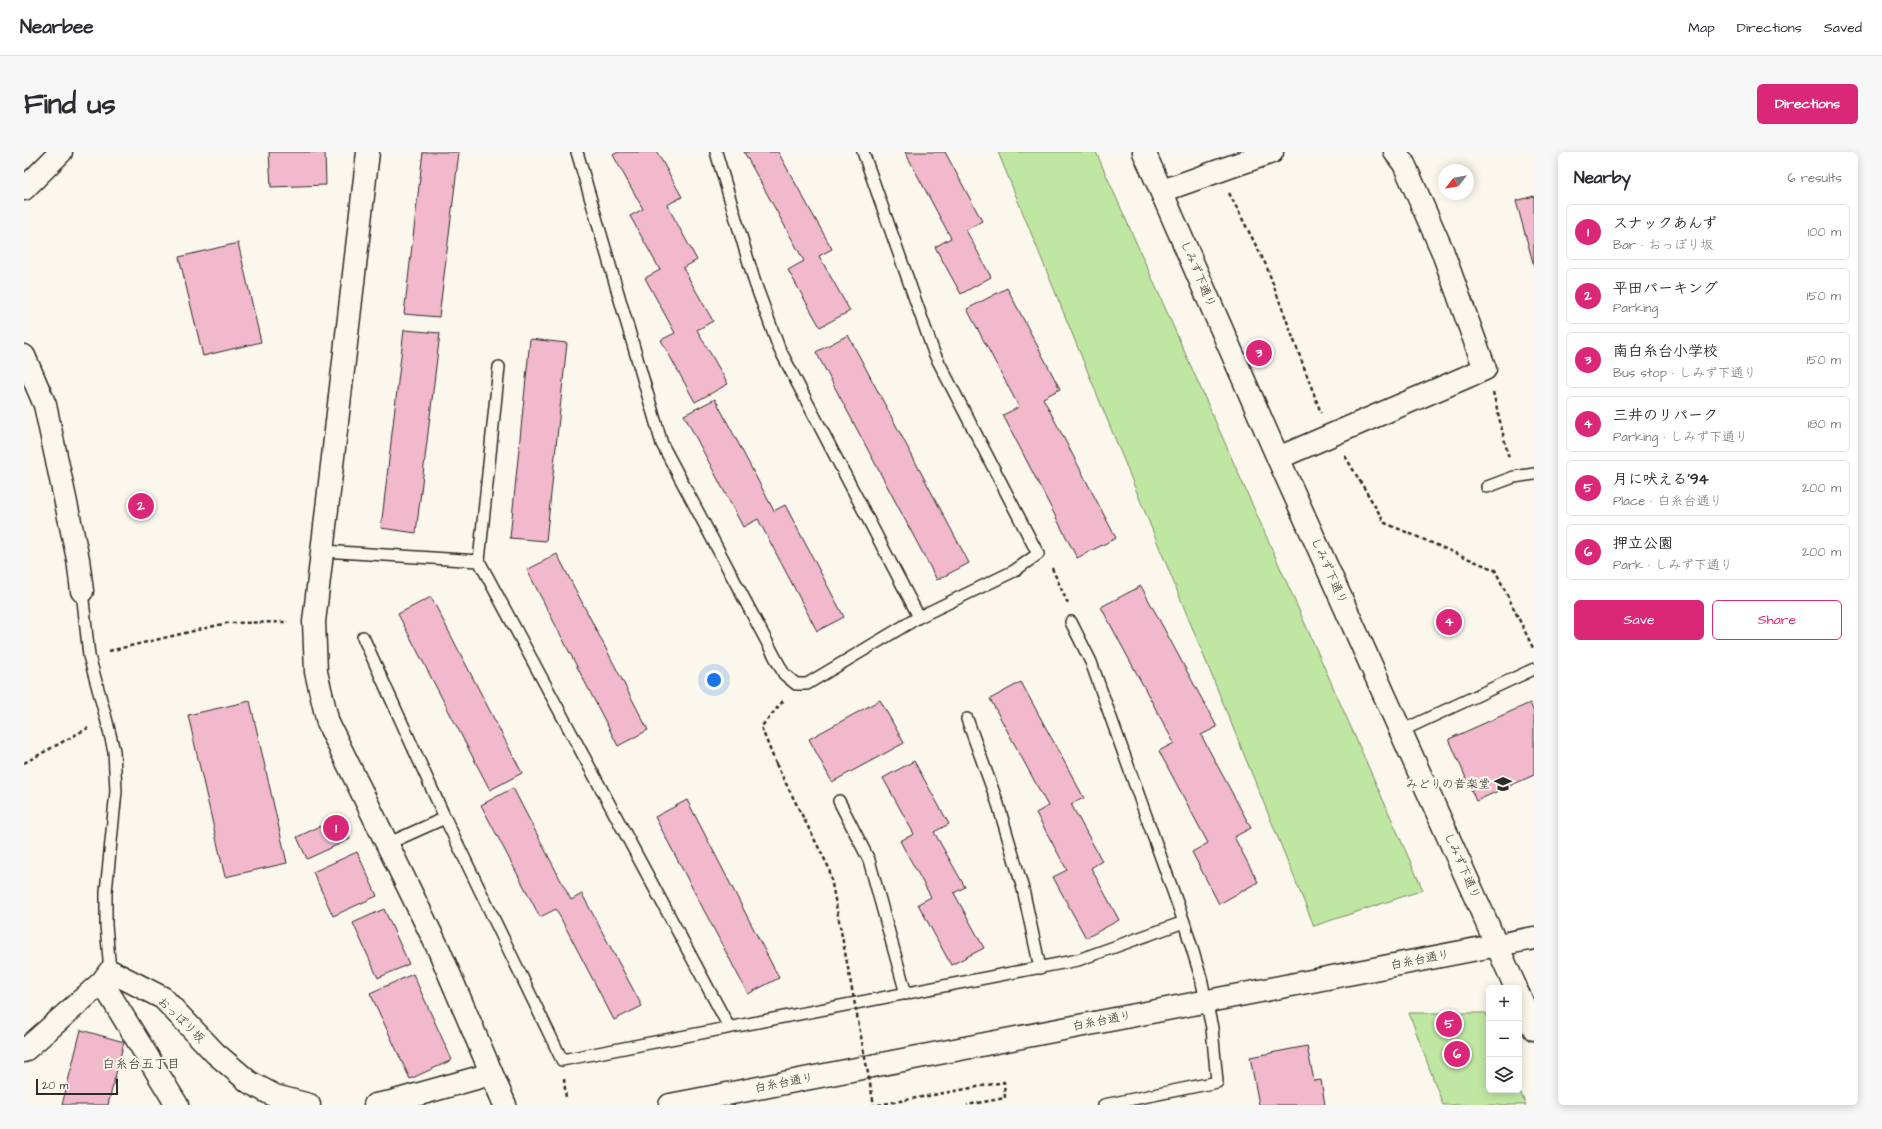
<!DOCTYPE html>
<meta charset="utf-8">
<style>
body{margin:0;font-family:"Architects Daughter","Klee One",sans-serif;background:#f7f7f7;color:#2b2b33}
.controls{position:absolute;right:12px;bottom:12px;display:grid;overflow:hidden;border-radius:6px;box-shadow:0 2px 10px #0003}
.controls button{width:36px;height:36px;display:grid;place-items:center;padding:0;border:0;border-bottom:1px solid #e1e1e2;background:#fff;color:#2b2b33;font:20px sans-serif}
.compass{position:absolute;left:1414px;top:12px;width:36px;height:36px;border-radius:50%;background:#fff;box-shadow:0 2px 10px #0003;rotate:239deg}
.scale{position:absolute;left:12px;bottom:10px;width:82px;box-sizing:border-box;padding-left:4px;border:2px solid #2b2b2b;border-top:0;font-size:11px;line-height:14px;white-space:nowrap;color:#2b2b2b;-webkit-text-stroke:3px #fbf7ec;paint-order:stroke}
.you{position:absolute;left:690px;top:528px;width:14px;height:14px;margin:-10px;border:3px solid #fff;border-radius:50%;background:#1a73e8;box-shadow:0 0 0 6px #1a73e833}
.badge{display:grid;place-items:center;width:26px;height:26px;border-radius:50%;background:#db2777;color:#fff;font-size:13px;font-weight:700}
.pin{position:absolute;translate:-50% -50%;border:2px solid #fff;box-shadow:0 1px 4px #0006}
.list{margin:0;padding:0;list-style:none}
h2{display:flex;justify-content:space-between;align-items:center;height:52px;margin:0;padding:0 16px;font-size:17px}
h2 small{font-size:13px;font-weight:400;color:#7c7c81}
.list li{display:grid;grid-template-columns:26px 1fr auto;gap:12px;align-items:center;box-sizing:border-box;height:56px;margin:0 8px 8px;padding:0 8px;border:1px solid #e1e1e2;border-radius:6px}
.list b{display:block;font-size:15px;white-space:nowrap}
.list p{margin:0;font-size:13px;white-space:nowrap;color:#7c7c81}
.list em{font-size:13px;font-style:normal;color:#7c7c81}
.actions{display:flex;gap:8px;padding:12px 16px}
.actions a{flex:1;padding:9px 0;border:1px solid #db2777;border-radius:6px;text-align:center;font-size:14px;color:#db2777}
.actions .main{background:#db2777;color:#fff}
.icon{flex:none;width:22px;height:22px;fill:none;stroke:currentColor;stroke-width:2;stroke-linecap:round;stroke-linejoin:round}
.map{position:relative;flex:none;width:1510px;height:953px;overflow:hidden;border-radius:6px}
header{display:flex;align-items:center;gap:24px;box-sizing:border-box;height:56px;padding:0 20px;background:#fff;border-bottom:1px solid #e1e1e2}
header strong{font-size:19px}
nav{display:flex;gap:22px;margin-inline-start:auto;font-size:14px}
.intro{display:flex;align-items:center;justify-content:space-between;box-sizing:border-box;height:96px;padding:0 24px}
h1{margin:0;font-size:28px}
.button{padding:10px 18px;border-radius:6px;background:#db2777;color:#fff;font-size:14px;font-weight:700}
main{display:flex;gap:24px;padding:0 24px}
aside{flex:1;background:#fff;border-radius:6px;box-shadow:0 2px 10px #0003}
.map>svg:first-child{display:block}
</style>
<header>
<strong>Nearbee</strong>
<nav><a>Map</a><a>Directions</a><a>Saved</a></nav>
</header>
<div class="intro"><h1>Find us</h1><a class="button">Directions</a></div>
<main>
<div class="map">
<svg width="1510" height="953" viewBox="0 0 1510 953">
<rect width="100%" height="100%" fill="#fbf7ec"/>
<filter id="ink" filterUnits="userSpaceOnUse"><feTurbulence type="fractalNoise" baseFrequency=".025" numOctaves="2"/><feDisplacementMap in="SourceGraphic" scale="8" xChannelSelector="R" yChannelSelector="G"/><feConvolveMatrix kernelMatrix="1 2 1 2 8 2 1 2 1" color-interpolation-filters="sRGB"/></filter>
<g filter="url(#ink)">
<!-- green -->
<path fill="#c0e7a2" stroke="#768966" d="M974,0h98l327,738 -109,36z
M1385,861h77l3,7v70l30,-1 7,16h-83z"/>
<!-- building -->
<path fill="#f2b9cd" stroke="#2b2b2b" d="M245,0h56l1,33 -55,2z
M399,0h36l-20,165 -35,-3z
M594,0h39l25,45 -15,8 30,55 -14,8 30,53 -16,9 31,54 -33,18 -34,-62 14,-7 -30,-55 15,-8 -30,-54 13,-7 -30,-54z
M720,0h34l54,97 -13,7 31,55 -30,16 -32,-57 16,-9z
M881,0h40l37,69 -16,9 25,47 -30,17 -26,-47 16,-9z
M1510,44v70l-18,-65z
M214,91l23,99 -58,14 -24,-99z
M983,136l53,101 -17,9 73,140 -39,20 -74,-143 16,-8 -52,-98z
M380,178l36,3 -24,200 -35,-5z
M824,183l121,228 -32,17 -121,-228z
M506,187l37,4 -21,198 -36,-3z
M691,247l59,112 11,-6 59,112 -27,14 -59,-112 -15,8 -59,-112z
M533,402l91,176 -30,16 -91,-176z
M1117,434l76,141 -16,8 50,93 -17,9 24,45 -39,22 -27,-52 16,-9 -49,-92 15,-8 -73,-136z
M407,445l91,176 -32,17 -92,-176z
M997,530l63,116 -13,6 31,57 -11,7 28,52 -33,18 -33,-61 14,-7 -31,-57 12,-7 -58,-107z
M856,548l24,43 -72,39 -23,-43z
M226,549l37,162 -62,14 -37,-162z
M1506,551l4,9v63l-58,26 -27,-62z
M890,609l35,63 -15,8 31,55 -11,6 30,55 -33,17 -33,-61 13,-7 -31,-56 14,-7 -31,-56z
M489,636l58,112 11,-6 60,112 -28,14 -58,-111 -16,8 -59,-112z
M663,648l92,178 -31,16 -93,-177z
M316,665l10,22 -43,20 -10,-22z
M333,700l20,44 -44,20 -20,-44z
M360,757l25,55 -31,14 -25,-55z
M389,822l39,86 -42,19 -40,-86z
M57,878l43,12 -16,63h-46z
M1283,894l7,35 7,-1 4,25h-66l-9,-48z"/>
<g fill="none" stroke-linecap="round" stroke-linejoin="round">
<!-- lane casing -->
<g stroke="#2b2b2b" stroke-width="14">
<path id="lane" d="M553,0l85,292 122,230 12,10h11l112,-67 95,-46 24,-17 -104,-201 -71,-201
M692,0l39,131 24,65 140,269
M475,215l-20,194 250,466
M1463,335l27,-10 20,-3
M299,399l156,10
M58,439l7,65 17,62 8,33 2,40 -10,101v33l4,46
M1047,470l20,40 93,260 17,56 11,50 5,54 -113,23
M339,485l82,181 117,242 516,-100 106,-38
M943,567l31,85 25,85 17,79
M1377,579l133,-62
M815,649l30,59 37,134
M363,692l58,-26"/>
</g>
<!-- street casing -->
<g stroke="#2b2b2b" stroke-width="25">
<path id="street" d="M1138,39l110,-39
M0,204l21,49 33,154 4,32
M1254,306l207,-89 -43,-119 -38,-86 -9,-12
M78,830l75,123
M0,899l78,-69 8,-11 53,27 52,55 34,29 26,14 34,9
M351,953l16,-3 100,-28"/>
</g>
<!-- secondary casing -->
<g stroke="#2b2b2b" stroke-width="25">
<path id="secondary" d="M344,0l-54,470 2,50 12,51 111,227 66,155
M1120,0l134,306 238,530
M0,37l37,-37
M1495,843l15,34
M646,953l864,-167"/>
</g>
<!-- path -->
<path stroke="#2b2b2b" stroke-width="2.5" stroke-dasharray="4 3" stroke-linecap="butt" d="M1205,41l37,72 55,148
M1469,240l16,67
M1321,304l40,67 110,47 39,80
M1028,416l16,36
M85,499l118,-28 61,-1
M0,611l64,-35
M752,612l-15,-37 23,-27
M540,927l2,20
M854,953l126,-23 1,16 -38,7"/>
<!-- lane -->
<use href="#lane" stroke="#fbf7ec" stroke-width="11"/>
<!-- street -->
<use href="#street" stroke="#fbf7ec" stroke-width="22"/>
<!-- secondary -->
<use href="#secondary" stroke="#fbf7ec" stroke-width="22"/>
<!-- path-bridge -->
<path stroke="#2b2b2b" stroke-width="2.5" stroke-dasharray="4 3" stroke-linecap="butt" d="M752,612l53,104 45,237"/>
</g>
</g>
<!-- icons -->
<defs>
<g id="school-bare" transform="scale(1.38)"><path d="M0-5L7-2L0 1L-7-2ZM-4 1L0 2.5L4 1V4Q0 6-4 4Z" fill="#2b2b2b" stroke="#fbf7ec" stroke-width="2.5" paint-order="stroke"/></g>
</defs>
<g fill-rule="evenodd">
<use href="#school-bare" x="1479" y="632"/>
</g>
<g text-anchor="middle" dominant-baseline="central" stroke-width="4" stroke-linejoin="round" paint-order="stroke">
<!-- street labels -->
<g font-size="12" fill="#2b2b2b" stroke="#fbf7ec">
<text transform="translate(1174 122) rotate(67)">しみず下通り</text>
<text transform="translate(1305 419) rotate(66)">しみず下通り</text>
<text transform="translate(1438 714) rotate(66)">しみず下通り</text>
<text transform="translate(1396 808) rotate(-11)">白糸台通り</text>
<text transform="translate(157 868) rotate(44)">おっぽり坂</text>
<text transform="translate(1078 869) rotate(-11)">白糸台通り</text>
<text transform="translate(760 931) rotate(-11)">白糸台通り</text>
</g>
<!-- poi labels -->
<g font-size="12" fill="#2b2b2b" stroke="#fbf7ec" text-anchor="end">
<text x="1466" y="632">みどりの音楽堂</text>
</g>
<!-- neighbourhood labels -->
<g font-size="13" fill="#2b2b2b" stroke="#fbf7ec">
<text x="117" y="912">白糸台五丁目</text>
</g>
</g>
</svg>
<div class="controls">
<button>+</button>
<button>−</button>
<button><svg class="icon" aria-label="layers" viewBox="0 0 24 24"><path d="M12 4l9 5-9 5-9-5zM3 14l9 5 9-5"/></svg></button>
</div>
<svg class="compass" viewBox="-18 -18 36 36"><path d="M0-13l5 13h-10z" fill="#e53935"/><path d="M0 13l5-13h-10z" fill="#7c7c81"/></svg>
<div class="scale">20 m</div>
<div class="you"></div>
<div class="pin badge" style="left:312px;top:676px">1</div>
<div class="pin badge" style="left:117px;top:354px">2</div>
<div class="pin badge" style="left:1235px;top:201px">3</div>
<div class="pin badge" style="left:1425px;top:470px">4</div>
<div class="pin badge" style="left:1425px;top:872px">5</div>
<div class="pin badge" style="left:1433px;top:902px">6</div>
</div>
<aside>
<h2>Nearby<small>6 results</small></h2>
<ul class="list">
<li><span class="badge">1</span><div><b>スナックあんず</b><p>Bar · おっぽり坂</p></div><em>100 m</em></li>
<li><span class="badge">2</span><div><b>平田パーキング</b><p>Parking</p></div><em>150 m</em></li>
<li><span class="badge">3</span><div><b>南白糸台小学校</b><p>Bus stop · しみず下通り</p></div><em>150 m</em></li>
<li><span class="badge">4</span><div><b>三井のリパーク</b><p>Parking · しみず下通り</p></div><em>180 m</em></li>
<li><span class="badge">5</span><div><b>月に吠える'94</b><p>Place · 白糸台通り</p></div><em>200 m</em></li>
<li><span class="badge">6</span><div><b>押立公園</b><p>Park · しみず下通り</p></div><em>200 m</em></li>
</ul>
<div class="actions"><a class="main">Save</a><a>Share</a></div>
</aside>
</main>
